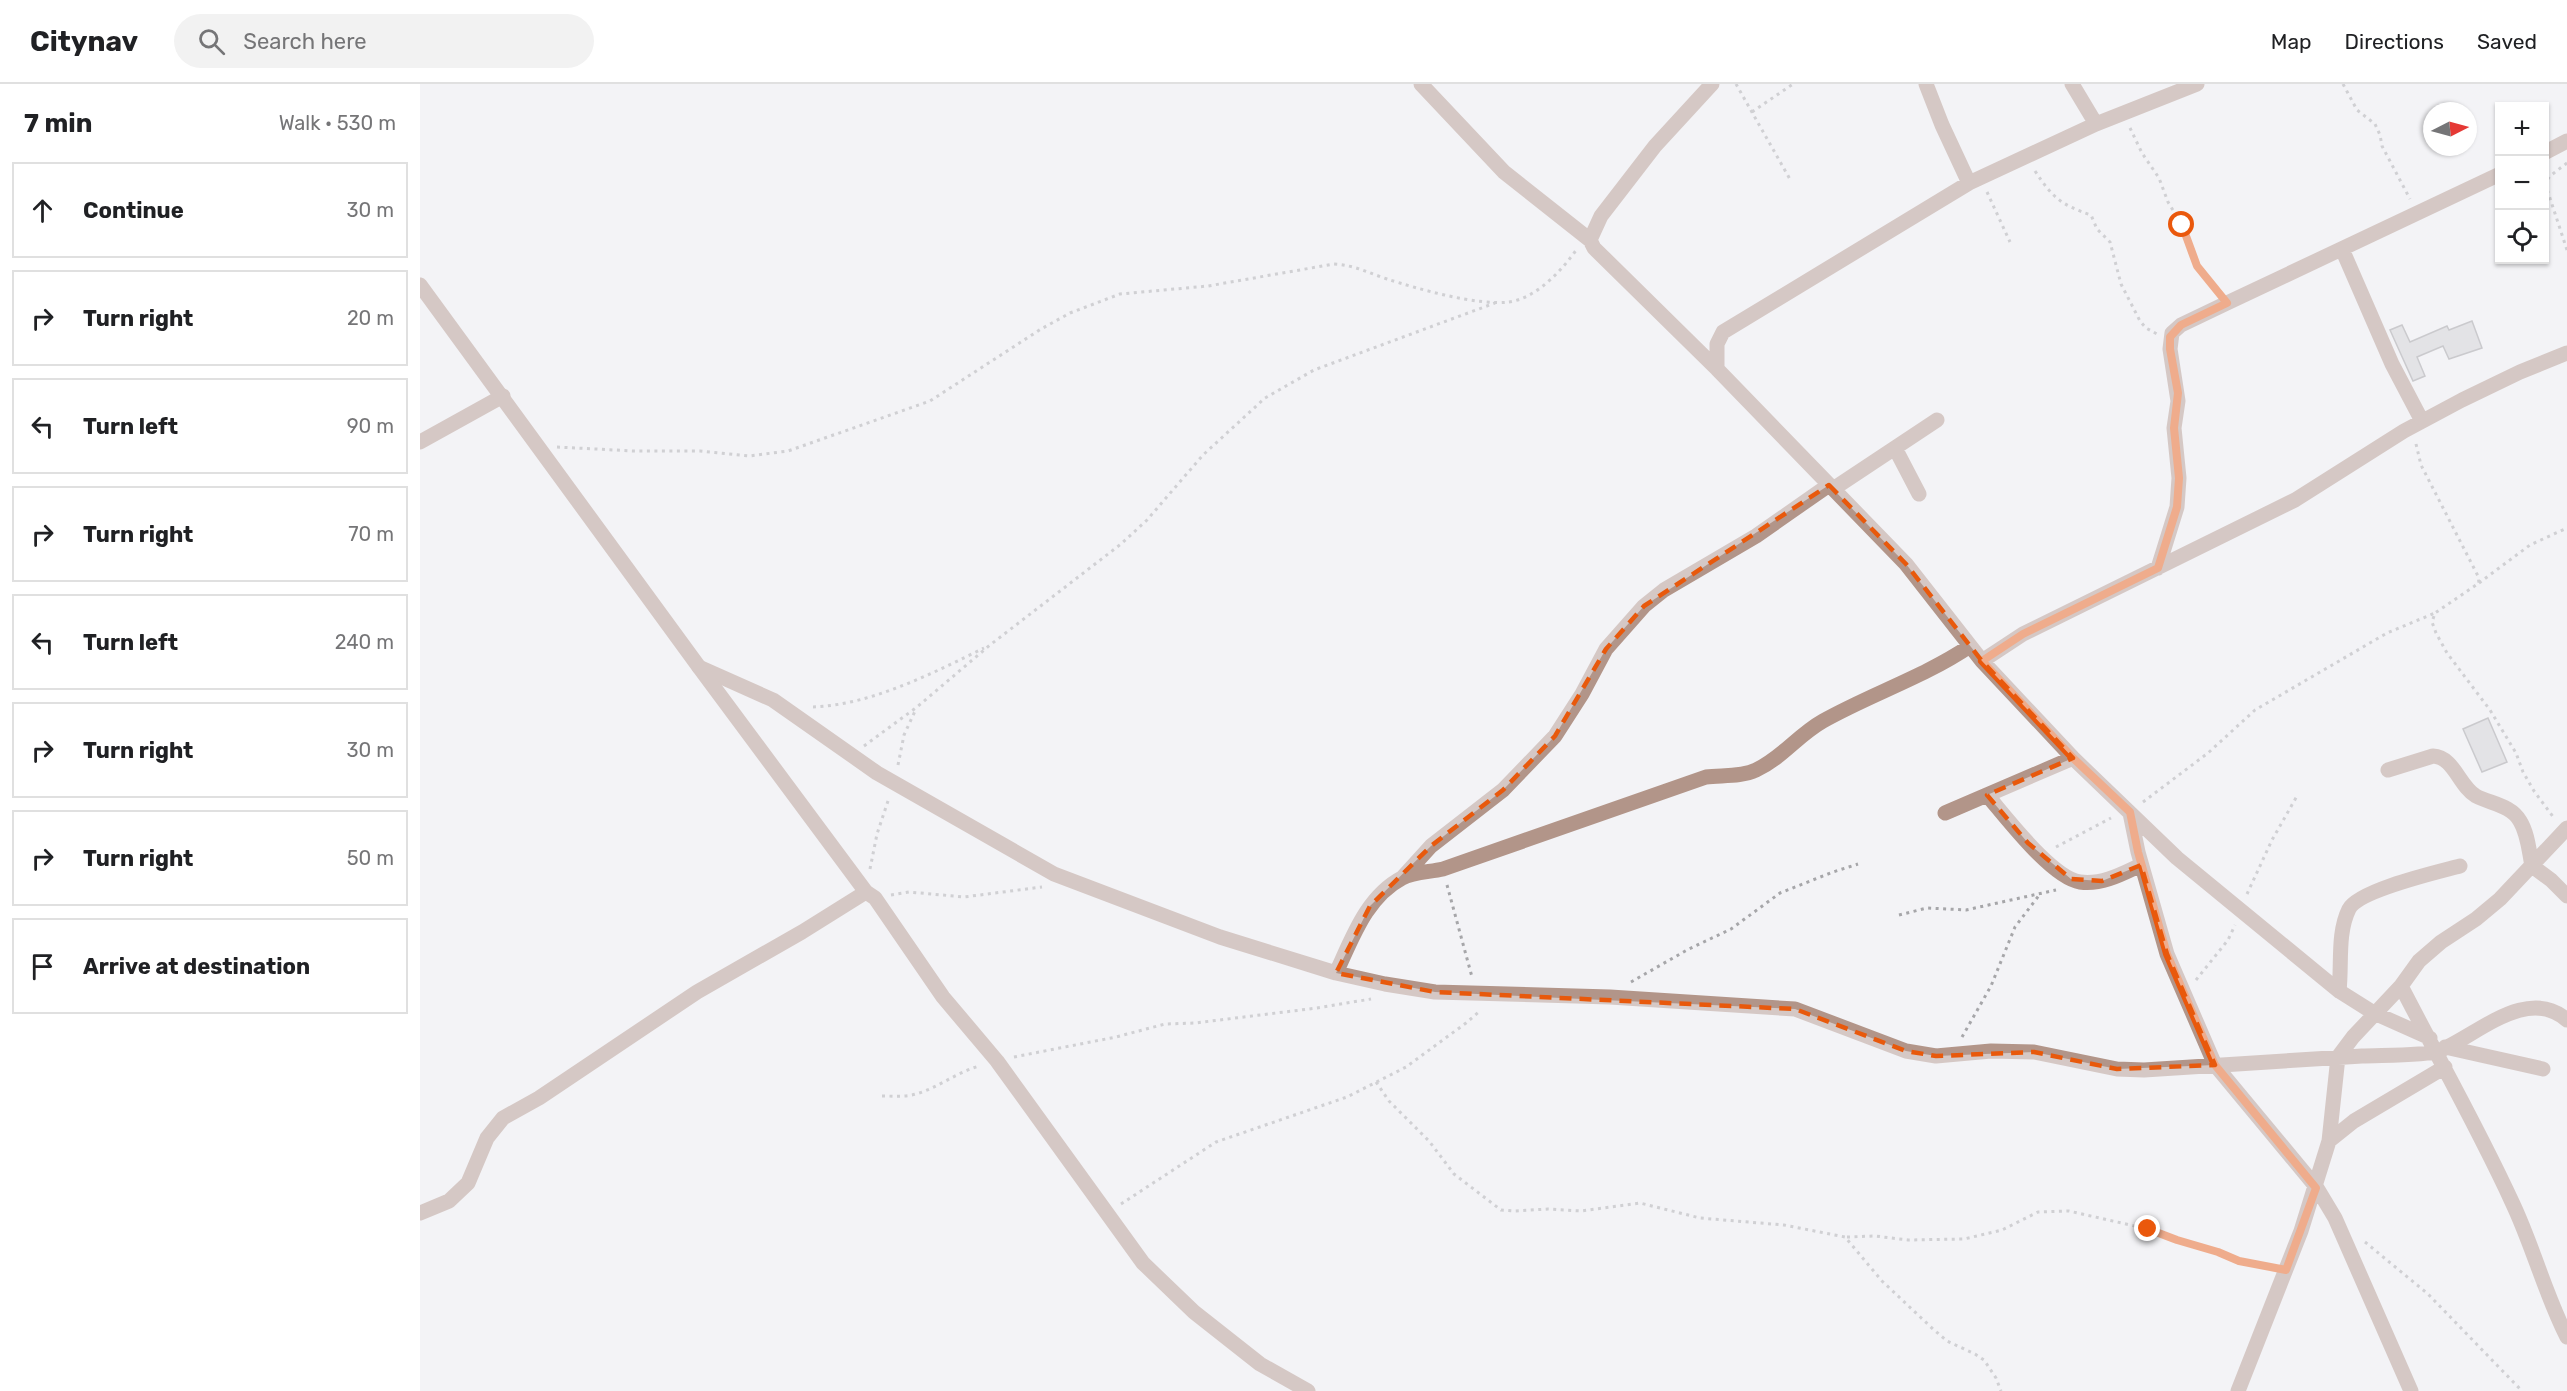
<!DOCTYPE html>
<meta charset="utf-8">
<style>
body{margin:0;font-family:Rubik,sans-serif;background:#f2f2f2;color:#202124}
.controls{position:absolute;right:18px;top:18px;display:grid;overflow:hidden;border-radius:0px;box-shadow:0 2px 4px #0004}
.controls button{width:54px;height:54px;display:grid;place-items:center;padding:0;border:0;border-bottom:2px solid #e0e0e0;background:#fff;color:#202124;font:30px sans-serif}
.compass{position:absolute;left:2003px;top:18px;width:54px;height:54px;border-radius:50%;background:#fff;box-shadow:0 2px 4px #0004;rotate:84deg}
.stop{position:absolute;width:18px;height:18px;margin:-14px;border:4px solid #ea580c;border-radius:50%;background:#fff}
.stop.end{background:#ea580c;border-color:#fff;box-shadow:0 2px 6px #0008}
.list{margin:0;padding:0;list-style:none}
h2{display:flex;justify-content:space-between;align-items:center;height:78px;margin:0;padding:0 24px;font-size:26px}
h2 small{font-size:20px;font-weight:400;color:#757577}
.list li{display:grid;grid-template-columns:39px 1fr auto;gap:18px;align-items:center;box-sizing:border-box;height:96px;margin:0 12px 12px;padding:0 12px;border:2px solid #e0e0e0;border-radius:0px}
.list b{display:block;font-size:22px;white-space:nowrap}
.list em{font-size:20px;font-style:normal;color:#757577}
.icon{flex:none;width:33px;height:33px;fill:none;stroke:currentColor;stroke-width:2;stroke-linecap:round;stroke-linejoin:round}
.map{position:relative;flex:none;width:2147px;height:1307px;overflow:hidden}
header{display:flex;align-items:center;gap:36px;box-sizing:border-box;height:84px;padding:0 30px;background:#fff;border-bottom:2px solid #e0e0e0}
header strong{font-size:28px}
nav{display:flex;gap:33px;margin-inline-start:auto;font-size:21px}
.search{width:420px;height:54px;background:#f2f2f2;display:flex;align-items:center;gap:15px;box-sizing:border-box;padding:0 21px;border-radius:33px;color:#757577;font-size:22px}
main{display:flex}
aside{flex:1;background:#fff}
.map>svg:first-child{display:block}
</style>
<header>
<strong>Citynav</strong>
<div class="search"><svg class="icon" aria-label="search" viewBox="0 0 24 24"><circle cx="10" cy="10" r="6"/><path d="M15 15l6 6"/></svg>Search here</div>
<nav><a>Map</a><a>Directions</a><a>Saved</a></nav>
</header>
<main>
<aside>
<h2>7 min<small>Walk · 530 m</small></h2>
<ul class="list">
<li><svg class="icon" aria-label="ahead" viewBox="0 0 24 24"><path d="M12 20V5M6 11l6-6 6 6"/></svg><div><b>Continue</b></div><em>30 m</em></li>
<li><svg class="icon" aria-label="right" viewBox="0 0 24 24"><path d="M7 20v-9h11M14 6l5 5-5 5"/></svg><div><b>Turn right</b></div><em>20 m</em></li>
<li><svg class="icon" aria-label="left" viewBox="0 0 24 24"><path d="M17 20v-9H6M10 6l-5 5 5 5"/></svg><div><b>Turn left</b></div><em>90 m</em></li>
<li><svg class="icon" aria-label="right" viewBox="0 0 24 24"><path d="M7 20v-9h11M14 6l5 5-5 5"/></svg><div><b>Turn right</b></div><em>70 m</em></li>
<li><svg class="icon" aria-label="left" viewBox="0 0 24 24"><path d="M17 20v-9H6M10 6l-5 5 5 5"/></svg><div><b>Turn left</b></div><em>240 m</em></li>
<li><svg class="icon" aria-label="right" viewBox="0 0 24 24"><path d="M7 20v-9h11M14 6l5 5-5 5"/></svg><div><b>Turn right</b></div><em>30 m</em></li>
<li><svg class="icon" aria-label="right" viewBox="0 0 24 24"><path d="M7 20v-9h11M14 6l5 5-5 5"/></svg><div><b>Turn right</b></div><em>50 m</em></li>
<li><svg class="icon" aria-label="arrive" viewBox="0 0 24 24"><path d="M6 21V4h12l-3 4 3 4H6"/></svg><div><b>Arrive at destination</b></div></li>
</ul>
</aside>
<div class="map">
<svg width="2147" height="1307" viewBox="0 0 2147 1307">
<rect width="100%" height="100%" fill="#f3f3f6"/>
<!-- building -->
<path fill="#d0d0d3" stroke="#9a999c" stroke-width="1.5" d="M2052,237l10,27 -33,11 -6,-13 -26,11 8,19 -12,5 -23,-51 12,-5 8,17 37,-16 2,4z
M2068,634l19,44 -25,10 -19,-43z"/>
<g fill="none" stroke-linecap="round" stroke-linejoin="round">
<!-- path -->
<path stroke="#a6a6a9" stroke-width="3" stroke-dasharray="3 4.5" stroke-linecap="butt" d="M1316,0l55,97
M1923,0l14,26 18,14 5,11 2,11 28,53
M1332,28l41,-28
M1710,44l12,25 17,25 9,24 14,23 15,41 19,24
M2147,79l-17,13 -5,7 22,67
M1615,87c17,26 26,34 56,44l6,14 13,13 11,42 19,37 6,7 11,6
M1567,108l23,50
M1996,360l5,21 57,111 1,7 -44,30 -3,9 4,11 11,20 43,57 26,43 7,19 11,19 20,27
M137,363l77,4h66l49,5 39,-5 142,-50 111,-72 29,-16 50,-19 88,-8 126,-22c20,1 35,9 53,15 31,10 91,27 122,23 28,-4 53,-32 68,-53
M2059,499l51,-38 37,-17
M393,623c58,-2 120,-34 171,-59
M444,662l53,-39 73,-62 131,-101 26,-24 56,-65 62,-57 49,-28 181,-67
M478,681l6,-30 12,-26
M1723,718l65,-49 47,-43 132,-77 48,-20
M1636,763l55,-29
M450,785l7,-35 12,-36
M1027,801l25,92
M1827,810l25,-54 25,-44
M471,811l18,-3 55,5 78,-10
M1479,831l28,-7 39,2 90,-20
M1776,896l32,-40 7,-15
M1211,898l56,-32 44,-21 49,-36 53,-21 25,-8
M1542,953l29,-51 24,-59 25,-33
M594,973l102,-20 49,-13 30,-1 122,-15 54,-9
M956,998l13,19 40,40 25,33 47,36 13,1 34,-2 33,2 59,-8 60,15 84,7 61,12 37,44 51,48 14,12 28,13 9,6 12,18 5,13
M462,1012c10,0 20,1 30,-1 23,-5 43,-22 67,-29
M701,1120l95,-62 131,-45 59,-30 60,-44 15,-13
M1427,1153l28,-1 33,4 56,-1 38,-9 36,-18 31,-1 79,18 29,11 41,12 21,9 30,7
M1945,1158l63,52 94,97"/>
<!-- minor -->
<path stroke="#b29589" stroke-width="15" d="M1001,0l83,88 86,68
M1292,0l-57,62 -54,70 -11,24 4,8 123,121 189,195 76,97 91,97 104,100 162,133 35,22 56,25
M1506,0l16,41 27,58
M1652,0l24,40
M2124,69l23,-12
M1922,165l50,115 30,57
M1297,285v-25l6,-12 246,-149 127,-59 101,-40
M0,358l83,-46
M1475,364l24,46
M1413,405l104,-69
M1738,484l19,-61 2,-29 -5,-50 4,-27 -8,-52 2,-16 9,-8 46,-22 273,-129
M1562,577l41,-27 272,-134 109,-69 58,-31 58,-28 47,-19
M279,583l74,33 104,73 177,101 166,63 116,36 49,11 50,8 175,5 185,12 111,42 30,5 55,-5 43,1 83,17 27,1c72,-5 145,-10 218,-14 17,-1 63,0 77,-5 37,-15 88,-66 128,-31
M1968,686l45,-14c21,1 26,30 43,40 15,8 35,9 44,25 8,13 9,30 12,45l19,14 16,16
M1567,711c19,22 65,83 93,87 22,3 42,-8 61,-17
M1525,729l128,-55
M1710,729l8,39 29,102 48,111 102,123 18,30 76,173
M982,794l29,-32 72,-56 52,-54 27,-42 24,-45 38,-43 20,-16 92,-54 73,-51
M916,889c16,-34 30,-76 66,-95 11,-6 28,-6 41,-9l263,-92c16,-2 35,0 50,-7 26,-12 42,-35 67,-49 48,-27 101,-44 147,-75
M1981,902c37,72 77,142 111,216 21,44 33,92 55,135
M1919,907c3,-26 -2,-58 10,-82 10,-19 89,-37 111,-43
M2025,963l98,22
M1909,1057l9,-84 15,-20 48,-51 18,-25 22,-19 35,-23 24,-20 67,-71
M0,1129l29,-12 19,-18 19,-45 16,-20 36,-20 158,-106 105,-60 64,-40
M1818,1307l63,-160 28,-90 25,-20 91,-54"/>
<!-- tertiary -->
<path stroke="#b29589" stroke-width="15" d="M0,201l279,382 167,225 9,6 68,99 54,64 146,202 51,49 66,52 48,27"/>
</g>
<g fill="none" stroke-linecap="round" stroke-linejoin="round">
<!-- route -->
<path stroke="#ea580c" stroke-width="8" d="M1728,1145l29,11 41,12 21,9 47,9 30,-82 -101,-123 -48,-111 -29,-102 -8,-40 -57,-54 -91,-97 41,-27 135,-66 19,-61 2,-29 -5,-50 4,-35 -8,-44v-12l11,-12 46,-22 -30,-37 -15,-41"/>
</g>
<!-- marked area -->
<path d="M0 0H2147V1307H0ZM1409,401l77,79 76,97 91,97 -86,37 41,48 43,36 31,2 39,-16 26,89 48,111 -98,4 -83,-17 -98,4 -30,-5 -111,-42 -360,-17 -99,-19 34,-67 61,-60 72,-56 52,-54 51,-87 38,-43z" fill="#f3f3f6" fill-opacity=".55" fill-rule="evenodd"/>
<path fill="none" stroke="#e8590c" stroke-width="4.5" stroke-dasharray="12 8" stroke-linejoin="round" d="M1409,401l77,79 76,97 91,97 -86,37 41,48 43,36 31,2 39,-16 26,89 48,111 -98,4 -83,-17 -98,4 -30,-5 -111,-42 -360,-17 -99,-19 34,-67 61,-60 72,-56 52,-54 51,-87 38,-43z"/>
</svg>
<div class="controls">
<button>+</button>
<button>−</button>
<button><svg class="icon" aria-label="locate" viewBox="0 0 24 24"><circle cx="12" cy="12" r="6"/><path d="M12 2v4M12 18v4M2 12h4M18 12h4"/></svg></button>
</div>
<svg class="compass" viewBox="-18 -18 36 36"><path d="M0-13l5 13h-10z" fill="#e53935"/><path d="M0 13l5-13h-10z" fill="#757577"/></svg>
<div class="stop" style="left:1762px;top:141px"></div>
<div class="stop end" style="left:1728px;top:1145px"></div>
</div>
</main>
